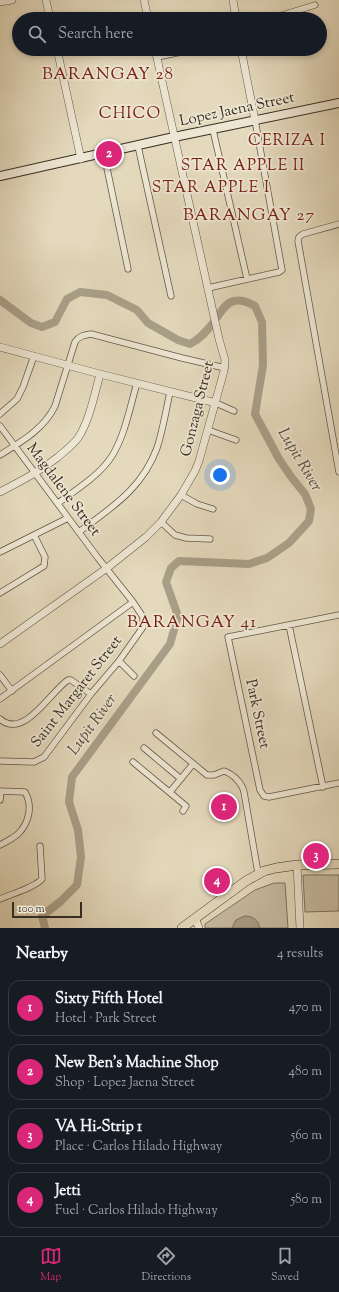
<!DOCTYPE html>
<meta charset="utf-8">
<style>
body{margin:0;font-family:"Sorts Mill Goudy",serif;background:#242831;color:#f1f3f6}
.scale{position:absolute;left:12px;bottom:10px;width:70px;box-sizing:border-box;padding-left:4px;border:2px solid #372d22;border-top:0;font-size:11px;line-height:14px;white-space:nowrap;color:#372d22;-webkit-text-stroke:3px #ede6d3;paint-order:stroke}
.you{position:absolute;left:220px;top:475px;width:14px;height:14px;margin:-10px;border:3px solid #fff;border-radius:50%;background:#1a73e8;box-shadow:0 0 0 6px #1a73e833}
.badge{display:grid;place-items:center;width:26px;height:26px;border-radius:50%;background:#db2777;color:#fff;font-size:13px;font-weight:700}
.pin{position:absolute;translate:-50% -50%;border:2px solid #fff;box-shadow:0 1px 4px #0006}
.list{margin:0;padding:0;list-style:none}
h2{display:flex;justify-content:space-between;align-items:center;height:52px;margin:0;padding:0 16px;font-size:17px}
h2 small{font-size:13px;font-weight:400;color:#9ea1a6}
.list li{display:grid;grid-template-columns:26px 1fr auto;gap:12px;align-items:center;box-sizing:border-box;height:56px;margin:0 8px 8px;padding:0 8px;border:1px solid #363941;border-radius:12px}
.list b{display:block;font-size:15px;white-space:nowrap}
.list p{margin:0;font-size:13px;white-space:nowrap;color:#9ea1a6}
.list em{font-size:13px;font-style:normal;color:#9ea1a6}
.icon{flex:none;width:22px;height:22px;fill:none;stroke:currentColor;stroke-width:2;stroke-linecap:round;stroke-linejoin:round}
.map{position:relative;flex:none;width:339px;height:928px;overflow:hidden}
.search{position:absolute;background:#171b24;box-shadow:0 2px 6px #0003;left:12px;right:12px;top:12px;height:44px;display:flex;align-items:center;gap:10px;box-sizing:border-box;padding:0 14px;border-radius:22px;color:#9ea1a6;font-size:15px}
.sheet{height:308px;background:#171b24}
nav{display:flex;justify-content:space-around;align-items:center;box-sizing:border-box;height:56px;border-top:1px solid #363941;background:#171b24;font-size:11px;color:#9ea1a6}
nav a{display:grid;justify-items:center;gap:2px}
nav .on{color:#db2777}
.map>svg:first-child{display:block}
</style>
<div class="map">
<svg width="339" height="928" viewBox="0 0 339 928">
<rect width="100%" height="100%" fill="#e4d9bc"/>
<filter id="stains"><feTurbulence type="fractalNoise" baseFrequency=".005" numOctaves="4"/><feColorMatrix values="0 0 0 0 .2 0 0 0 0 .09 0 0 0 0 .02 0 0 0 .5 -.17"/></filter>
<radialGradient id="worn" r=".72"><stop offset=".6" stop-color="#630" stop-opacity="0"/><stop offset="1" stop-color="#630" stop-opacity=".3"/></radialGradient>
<!-- green -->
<path fill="#c7bca2" stroke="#7f7462" d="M303,875h36v36l-34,1z
M274,883h11l3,45h-83v-4l50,-34z"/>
<!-- water -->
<path fill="#a99f88" stroke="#7b715f" d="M245,916c8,0 13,4 15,12h-28l4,-8z"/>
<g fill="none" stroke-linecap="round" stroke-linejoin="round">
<!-- river -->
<path stroke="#a99f88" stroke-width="8" d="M0,300l31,23 11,4 13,-5 12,-23 13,-7 27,3 30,15 11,13 30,17 12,4c10,-5 16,-12 23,-21 6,-7 11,-20 21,-22 8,-2 15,2 21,5l7,16 1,43 -8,49 24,45 13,19 13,16 6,15 -2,12 -20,22 -22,15 -18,6 -70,-3 -8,7 -5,14 12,34 -8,28 -98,133 -3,25 9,28 3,27 -4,28 -16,16 -19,15 3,12"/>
<!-- minor casing -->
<g stroke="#625848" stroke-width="7">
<path id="minor" d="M263,19l13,-2 39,-12
M157,57l39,-8
M213,130l34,149
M138,146l33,150
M104,154l24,115
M339,224l-36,10 -4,3 -1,4 41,231
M208,288l71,-16 3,-2 -27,-150
M216,403l18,8
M0,414l17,-15 6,-12 11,-31
M0,426l98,132 35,44 10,15v10l-24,34 -28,33 -47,63 -10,5 -34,-1
M208,430l28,10
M0,455c21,-13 44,-26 55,-49l20,-64c4,-6 9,-7 16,-8l91,24 43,10
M181,495l16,9 16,5
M58,503c18,-13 42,-28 54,-47 13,-21 18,-49 25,-73
M161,522l14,13 11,3 24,1
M79,532c33,-25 63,-43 78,-84 6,-18 9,-38 13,-56
M0,552l68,-34
M0,593l44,-27 1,-9 -11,-22
M339,615l-111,22 32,153 4,6 5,1 70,-14
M289,625l34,162
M119,661l15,15
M0,675l12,16
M0,699l133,-97
M0,719c24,21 50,-27 68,-39h3l20,14
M156,733l51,42h7l10,-4c9,3 18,12 20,21l14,81
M144,748l37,31
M133,762l53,44 -3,5
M0,791l25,1c8,14 4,30 -6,41 -5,5 -13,9 -19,12
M170,792l23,-28
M0,800l1,-9
M0,899c11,-5 34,-11 42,-20l-2,-33"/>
</g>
<!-- tertiary casing -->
<g stroke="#625848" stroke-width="8">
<path id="tertiary" d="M46,0l4,19
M144,0l4,19
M233,0l3,19
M0,2l12,-2
M57,49l24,110
M241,49l14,71
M0,347l100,27 116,29
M0,492c21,-11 39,-20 58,-35 7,-6 15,-12 20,-19 11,-16 17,-45 22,-64
M0,644l107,-76 39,-31 15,-15 20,-27 14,-24 4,-10 25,-90 1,-11 -6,-21 -64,-290
M297,865l3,63
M195,918l4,10"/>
</g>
<!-- secondary casing -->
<g stroke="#372d22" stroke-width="10">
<path id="secondary" d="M0,176l174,-39 165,-34"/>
</g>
<!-- primary casing -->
<g stroke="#372d22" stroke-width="10">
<path id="primary" d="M182,928l64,-47 18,-10 12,-3 21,-3 42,-1"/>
</g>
<!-- minor -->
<use href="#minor" stroke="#ede6d3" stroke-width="5.5"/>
<!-- tertiary -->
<use href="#tertiary" stroke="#ede6d3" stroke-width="7"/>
<!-- secondary -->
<use href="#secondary" stroke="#ede6d3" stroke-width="8"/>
<!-- primary -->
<use href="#primary" stroke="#e4d9bc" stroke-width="9"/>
</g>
<g text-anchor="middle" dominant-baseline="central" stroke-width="3.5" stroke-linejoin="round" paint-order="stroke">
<!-- street labels -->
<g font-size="15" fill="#372d22" stroke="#ede6d3">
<text transform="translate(237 110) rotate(-12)">Lopez Jaena Street</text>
<text transform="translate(198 409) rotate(-76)">Gonzaga Street</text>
<text transform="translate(63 490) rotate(53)">Magdalene Street</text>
<text transform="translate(77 692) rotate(-52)">Saint Margaret Street</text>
<text transform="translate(257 714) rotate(78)">Park Street</text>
</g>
<!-- neighbourhood labels -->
<g font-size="16" letter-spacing="1" fill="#7a1f14" stroke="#ede6d3">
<text x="130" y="114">CHICO</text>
<text x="287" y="141">CERIZA I</text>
<text x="243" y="166">STAR APPLE II</text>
<text x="211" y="188">STAR APPLE I</text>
</g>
<!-- water labels -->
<g font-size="16" font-style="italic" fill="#544a3c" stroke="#ede6d3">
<text transform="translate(299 460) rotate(59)">Lupit River</text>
<text transform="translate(93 725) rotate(-54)">Lupit River</text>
</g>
<!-- quarter labels -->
<g font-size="17" letter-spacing="1" fill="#7a1f14" stroke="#ede6d3">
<text x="108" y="75">BARANGAY 28</text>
<text x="249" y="216">BARANGAY 27</text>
<text x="192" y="623">BARANGAY 41</text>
</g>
</g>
<rect width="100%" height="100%" filter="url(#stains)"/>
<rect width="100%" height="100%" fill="url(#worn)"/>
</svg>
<div class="scale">100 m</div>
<div class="you"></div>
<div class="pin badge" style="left:224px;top:807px">1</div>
<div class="pin badge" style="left:109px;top:154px">2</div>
<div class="pin badge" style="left:316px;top:856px">3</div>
<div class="pin badge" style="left:217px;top:881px">4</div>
<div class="search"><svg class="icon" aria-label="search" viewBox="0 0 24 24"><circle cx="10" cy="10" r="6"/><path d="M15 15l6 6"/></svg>Search here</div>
</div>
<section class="sheet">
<h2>Nearby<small>4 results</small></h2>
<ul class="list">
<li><span class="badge">1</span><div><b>Sixty Fifth Hotel</b><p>Hotel · Park Street</p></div><em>470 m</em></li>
<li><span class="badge">2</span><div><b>New Ben's Machine Shop</b><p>Shop · Lopez Jaena Street</p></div><em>480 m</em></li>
<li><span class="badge">3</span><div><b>VA Hi-Strip 1</b><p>Place · Carlos Hilado Highway</p></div><em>560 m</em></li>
<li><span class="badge">4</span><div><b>Jetti</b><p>Fuel · Carlos Hilado Highway</p></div><em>580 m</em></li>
</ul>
</section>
<nav>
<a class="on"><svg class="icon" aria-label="map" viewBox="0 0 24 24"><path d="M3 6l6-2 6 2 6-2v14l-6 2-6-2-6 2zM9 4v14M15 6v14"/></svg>Map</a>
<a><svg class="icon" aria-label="directions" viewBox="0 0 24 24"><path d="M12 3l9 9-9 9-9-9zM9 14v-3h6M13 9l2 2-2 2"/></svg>Directions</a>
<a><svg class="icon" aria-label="saved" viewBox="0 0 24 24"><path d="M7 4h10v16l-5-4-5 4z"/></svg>Saved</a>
</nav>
